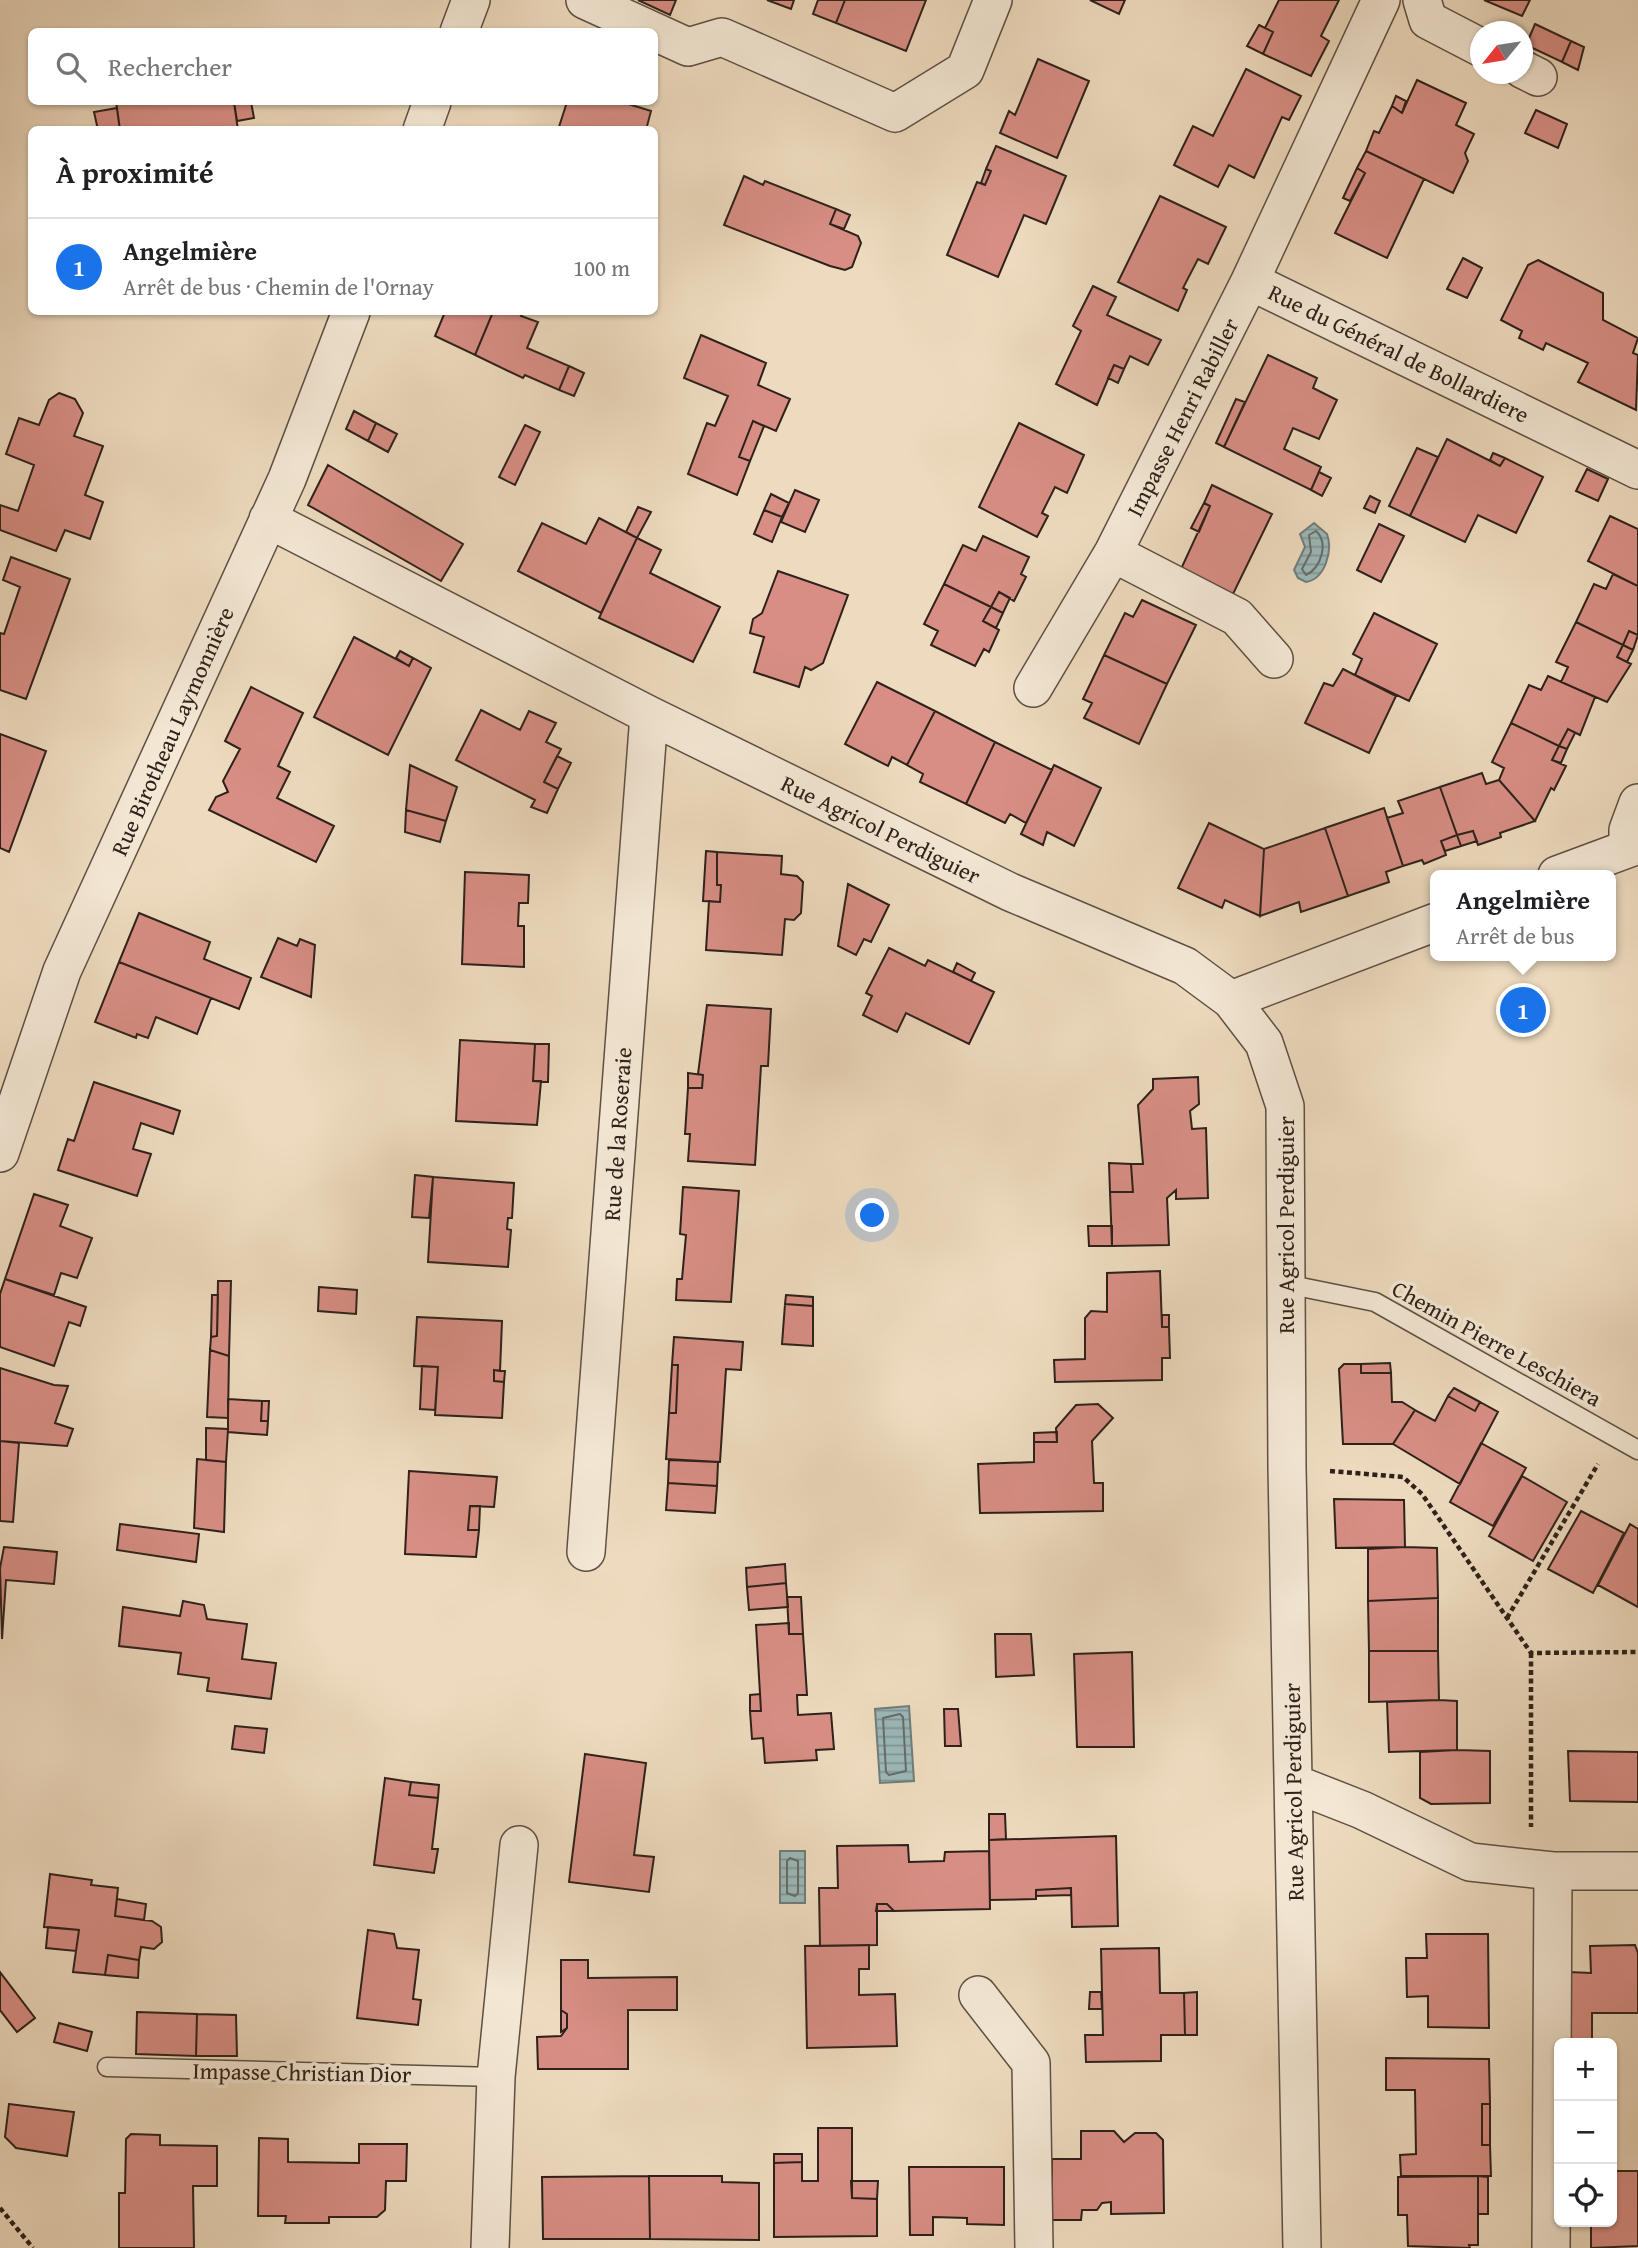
<!DOCTYPE html>
<html lang="fr">
<meta charset="utf-8">
<style>
body{margin:0;font-family:"Gentium Book Plus",serif;background:#f2f2f2;color:#202124}
.controls{position:absolute;right:21px;bottom:21px;display:grid;overflow:hidden;border-radius:10px;box-shadow:0 2px 5px #0004}
.controls button{width:63px;height:63px;display:grid;place-items:center;padding:0;border:0;border-bottom:2px solid #e0e0e0;background:#fff;color:#202124;font:35px sans-serif}
.compass{position:absolute;left:1470px;top:21px;width:63px;height:63px;border-radius:50%;background:#fff;box-shadow:0 2px 5px #0004;rotate:240deg}
.you{position:absolute;left:873px;top:1216px;width:24px;height:24px;margin:-18px;border:5px solid #fff;border-radius:50%;background:#1a73e8;box-shadow:0 0 0 10px #1a73e833}
.badge{display:grid;place-items:center;width:46px;height:46px;border-radius:50%;background:#1a73e8;color:#fff;font-size:23px;font-weight:700}
.pin{position:absolute;translate:-50% -50%;border:4px solid #fff;box-shadow:0 2px 7px #0006}
.popup{position:absolute;left:1430px;top:870px;width:186px;height:91px;box-sizing:border-box;display:grid;place-content:center;border-radius:10px;background:#fff;filter:drop-shadow(0 2px 5px #0005);font-size:23px;white-space:nowrap;color:#757577}
.popup b{font-size:26px;color:#202124}
.popup::after{content:'';position:absolute;left:50%;top:100%;margin-left:-14px;border:14px solid transparent;border-top-color:#fff}
.list{margin:0;padding:0;list-style:none}
h2{display:flex;justify-content:space-between;align-items:center;height:91px;margin:0;padding:0 28px;font-size:30px}
h2 small{font-size:23px;font-weight:400;color:#757577}
.list li{display:grid;grid-template-columns:46px 1fr auto;gap:21px;align-items:center;box-sizing:border-box;height:98px;padding:0 28px;border-top:2px solid #e0e0e0}
.list b{display:block;font-size:26px;white-space:nowrap}
.list p{margin:0;font-size:23px;white-space:nowrap;color:#757577}
.list em{font-size:23px;font-style:normal;color:#757577}
.icon{flex:none;width:38px;height:38px;fill:none;stroke:currentColor;stroke-width:2;stroke-linecap:round;stroke-linejoin:round}
.map{position:relative;flex:none;width:1638px;height:2248px;overflow:hidden}
.search{position:absolute;background:#fff;box-shadow:0 2px 5px #0004;left:28px;top:28px;width:630px;height:77px;display:flex;align-items:center;gap:18px;box-sizing:border-box;padding:0 24px;border-radius:10px;color:#757577;font-size:26px}
.panel{position:absolute;background:#fff;box-shadow:0 2px 5px #0004;left:28px;top:126px;width:630px;height:189px;border-radius:10px}
.map>svg:first-child{display:block}
</style>
<div class="map">
<svg width="1638" height="2248" viewBox="0 0 1638 2248">
<defs>
<pattern id="water-rules" width="6" height="5" patternUnits="userSpaceOnUse" patternTransform="scale(1.75)"><rect width="6" height="5" fill="#9cb9ba"/><path d="M0 2.5h6" fill="none" stroke="#809696"/></pattern>
</defs>
<rect width="100%" height="100%" fill="#eedbbf"/>
<filter id="stains"><feTurbulence type="fractalNoise" baseFrequency=".00286" numOctaves="4"/><feColorMatrix values="0 0 0 0 .2 0 0 0 0 .09 0 0 0 0 .02 0 0 0 .5 -.17"/></filter>
<radialGradient id="worn" r=".72"><stop offset=".6" stop-color="#630" stop-opacity="0"/><stop offset="1" stop-color="#630" stop-opacity=".3"/></radialGradient>
<!-- water -->
<path fill="url(#water-rules)" stroke="#707c7a" stroke-width="2" d="M1314,523l13,11c6,17 -2,45 -21,48l-8,-4 -4,-8 11,-23 -5,-13z
M909,1706l5,75 -34,2 -5,-74z
M780,1851h25v52h-25z"/>
<g fill="none" stroke-linecap="round" stroke-linejoin="round">
<!-- shore -->
<path stroke="#646d6a" stroke-width="2" d="M1316,531c13,12 5,37 -10,44l-4,-6 9,-17 -2,-17z
M900,1714l3,3 3,54 -17,4 -3,-3 -3,-54z
M790,1858l8,3v32l-3,3 -8,-3v-32z"/>
</g>
<!-- building -->
<path fill="#d88e85" stroke="#2d211a" stroke-width="2" d="M638,0h38l-6,15z
M767,0h27l-3,9z
M818,0h27l-9,23 -23,-9z
M845,0h81l-20,51 -70,-28z
M1090,0h35l-6,14z
M1279,0h60l-18,36 8,5 -18,35 -48,-22 10,-22 -8,-4z
M1484,0h46l-8,16z
M1535,24l36,17 -9,21 -36,-17z
M1259,25l14,7 -10,22 -16,-8z
M1571,41l13,6 -6,23 -16,-8z
M1038,59l51,22 -32,77 -57,-25 9,-22 6,4z
M1246,69l55,27 -12,24 -7,-3 -28,61 -25,-13 -11,22 -44,-22 19,-39 20,10z
M1417,80l49,23 -10,22 18,9 -9,19 3,8 -15,32 -87,-42 8,-20 5,2 13,-27 10,7z
M1396,96l10,5 -4,12 -10,-7z
M116,102h118l4,28h-118z
M234,102h17l3,16 -17,3z
M567,102h55l29,9 -5,19h-88z
M117,108l3,22h-22l-4,-18z
M1536,110l31,14 -9,24 -33,-15z
M996,146l70,30 -20,48 -22,-9 -26,62 -51,-22 30,-73 8,3 6,-14 -5,-2z
M1366,151l58,28 -37,79 -52,-25 30,-60 -8,-5z
M1357,168l8,5 -15,28 -7,-3z
M986,169l5,2 -6,14 -4,-2z
M744,176l19,9 2,-4 71,28 -6,15 28,12 3,7 -9,24 -7,3 -15,-4 -106,-41z
M1160,196l66,31 -18,37 -10,-5 -15,29 4,2 -9,21 -60,-29z
M836,209l14,6 -6,14 -14,-5z
M1463,258l19,10 -15,30 -20,-9z
M1538,260l65,33v27l35,18 -5,15 5,2 -2,55 -58,-28 10,-19 -42,-20 -3,7 -24,-12 3,-7 -21,-11 27,-55z
M1093,286l23,11 -9,18 54,25 -13,25 -18,-9 -6,13 -10,-4 -17,40 -41,-21 25,-53 -8,-5z
M445,312h48l-18,43 -40,-19z
M493,312h30l-2,4 17,6 -11,26 42,18 -10,24 -34,-15 -2,3 -48,-23z
M701,335l65,28 -8,22 32,14 -14,32 -23,-10 -14,36 11,4 -13,34 -49,-21 19,-51 8,3 13,-30 -44,-18z
M1268,355l49,23 -4,10 24,12 -18,39 -26,-11 -9,21 37,18 -10,23 -87,-43z
M1114,365l10,4 -6,14 -10,-5z
M569,366l15,7 -10,23 -15,-6z
M59,393l16,6 8,14 -9,23 29,10 -18,49 18,7 -13,37 -25,-9 -9,21 -56,-21v-25l18,6 16,-46 -28,-11 13,-36 20,7 10,-25z
M1236,399l9,3 -21,45 -8,-4z
M354,411l22,12 -8,18 -22,-12z
M753,421l11,5 -14,35 -11,-4z
M376,423l21,11 -9,18 -20,-11z
M1019,423l65,32 -17,38 -12,-6 -13,26 6,3 -11,21 -58,-30z
M525,425l15,7 -25,53 -16,-8z
M1447,439l53,27 5,-8 38,19 -27,56 -38,-18 -13,27 -55,-26z
M1417,448l21,9 -28,59 -21,-10z
M1493,453l12,5 -5,8 -10,-6z
M328,465l135,79 -22,37 -133,-76z
M1587,469l21,10 -10,22 -22,-10z
M1319,472l12,6 -9,18 -11,-6z
M1212,485l60,29 -39,80 -52,-25 29,-63 -6,-3z
M795,490l24,10 -14,32 -24,-10z
M771,494l18,9 -7,14 -18,-7z
M1370,496l10,5 -5,12 -11,-5z
M1204,503l6,3 -11,26 -8,-4z
M638,507l13,5 -14,26 -11,-6z
M764,510l18,7 -10,25 -18,-8z
M1610,516l28,13v57l-50,-25z
M599,518l38,20 -36,75 -83,-42 24,-48 44,21z
M1379,524l25,12 -23,46 -24,-12z
M983,536l46,21 -8,17 5,3 -12,24 -15,-9 -8,15 -47,-23 19,-39 13,6z
M637,538l24,12 -11,23 70,34 -27,55 -94,-44z
M11,557l59,22 -44,120 -26,-9v-57l4,1 16,-47 -17,-7z
M778,571l70,24 -25,68 -12,7 -6,-3 -6,20 -45,-15 10,-35 -14,-4 3,-14 9,-6z
M1613,574l25,12v49l-9,-4 -6,14 -47,-23 18,-38 12,5z
M944,584l47,23 -8,14 16,9 -10,22 -5,-3 -9,17 -44,-21 7,-14 -14,-7z
M999,592l11,6 -7,15 -12,-6z
M1142,600l54,25 -29,59 -63,-29 21,-42 8,4z
M991,607l12,6 -7,15 -13,-7z
M1374,613l63,31 -28,57 -54,-26 7,-16 -9,-5z
M1576,622l47,23 -6,12 14,7 -24,38 -46,-20 7,-15 -12,-5z
M1629,631l9,4 -5,15 -10,-5z
M354,637l55,29 4,-8 18,10 -43,87 -74,-38z
M1623,645l10,5 -6,12 -10,-5z
M400,651l13,7 -4,8 -13,-8z
M1104,655l63,29 -28,60 -55,-26 8,-15 -9,-4z
M1343,669l53,27 -27,57 -64,-30 19,-40 9,3z
M1548,676l47,21 -15,38 -12,-6 -9,17 -48,-23 18,-38 12,5z
M877,682l58,29 -28,54 -15,-8 -4,9 -43,-22z
M251,687l52,26 -25,53 12,6 -13,26 57,28 -18,36 -107,-52 7,-13 12,-5 -5,-11 17,-32 -15,-8z
M481,710l39,20 9,-19 27,12 -10,19 15,7 -17,33 14,7 -11,24 -16,-6 4,-7 -79,-40z
M935,711l60,31 -29,62 -46,-22 3,-8 -16,-9z
M1511,723l48,23 -7,14 14,6 -12,24 -3,-2 -16,33 -36,-41 5,-12 -12,-6z
M1568,729l7,4 -8,16 -8,-3z
M0,734l46,17 -37,101 -9,-4z
M995,742l57,28 -26,53 -16,-9 -5,9 -39,-19z
M1559,746l8,3 -6,14 -9,-3z
M557,756l14,7 -13,26 -14,-7z
M410,765l47,22 -11,34 -40,-11z
M1054,765l47,23 -27,58 -27,-14 -4,13 -22,-11z
M1482,773l4,11 13,-4 36,41 -35,12 1,4 -23,8 -5,-14 -16,4 -17,-48z
M1440,787l17,48 -16,6 5,14 -22,9 -2,-4 -19,6 -16,-48 16,-5 -5,-12z
M1384,808l19,58 -17,6 3,10 -41,14 -23,-68z
M406,810l40,11 -6,21 -35,-10z
M1209,823l55,26 -4,67 -35,-16 -3,8 -44,-20z
M1325,828l23,68 -47,16 -2,-10 -39,14 4,-67z
M1473,831l4,10 -16,5 -4,-11z
M1457,835l4,11 -16,5 -4,-10z
M706,851l11,1v33h4l-1,17 -17,-1z
M717,852l65,4 -1,18 16,2 6,6 -2,31 -7,7 -9,-1 -3,36 -76,-5 3,-49 11,1 1,-17h-4z
M465,872l64,3 -1,28h-9l-1,23h6v41l-62,-3z
M848,884l41,21 -18,37 -7,-3 -8,16 -18,-9z
M139,913l71,29 -6,17 47,19 -12,31 -120,-47z
M278,938l19,8 3,-7 15,6 -4,52 -50,-20z
M889,948l36,18 3,-6 66,32 -25,52 -63,-31 -9,19 -34,-17 9,-19 -6,-3z
M119,962l92,36 -14,36 -41,-17 -8,21 -11,-4 -1,4 -41,-16z
M957,963l18,10 -4,8 -18,-9z
M707,1005l64,4 -3,57h-7l-6,99 -67,-4 2,-27h-5l3,-46h14l1,-13 -5,-1z
M460,1040l75,4 -2,37h8l-4,44 -81,-4z
M535,1044h14l-1,38 -15,-1z
M688,1073l15,2 -1,13h-14z
M1198,1077l1,27 -9,7 2,18 14,-1 2,70 -32,1v-9l-9,8 2,47 -57,1 -2,-54h23l-2,-28h12l-5,-59 15,-16v-10z
M94,1082l86,29 -7,23 -32,-11 -8,26 18,5 -14,42 -79,-26 10,-31 6,2z
M1109,1163l22,1 2,28h-23z
M415,1175l18,2 -4,41 -17,-1z
M433,1177l81,6 -2,35h-4l-1,11 4,1 -3,37 -80,-5z
M683,1187l56,4 -8,111 -55,-2 1,-21h5l4,-44 -6,-1z
M34,1194l34,11 -8,21 32,12 -15,40 -16,-5 -7,22 -49,-16z
M1088,1226h24v20h-23z
M1160,1271l2,56h7l1,31h-8v22l-107,2 -1,-22 31,-1v-41l6,-7 16,1v-39z
M5,1279l81,28 -6,19 -11,-4 -15,44 -54,-19v-53z
M218,1281h13l-2,75 -19,-6 1,-13 6,-1z
M319,1287l38,3 -1,24 -38,-3z
M212,1295h6l-1,41 -6,1z
M786,1295l27,2v9l-28,-2z
M785,1304l28,2v40l-31,-2z
M1162,1315h7v12h-7z
M417,1317l85,4 -2,50 -6,-1v11l10,1 -2,36 -67,-3 3,-48 -24,-1z
M674,1337l69,5 -2,28 -15,-1 -6,93 -54,-3 3,-46h7l2,-48h-6z
M210,1350l19,6 -1,62 -21,-1z
M1390,1363l1,10h-30v-9z
M1344,1364h17v9h30l1,29h10l13,8 -22,34h-50l-4,-75z
M672,1365h6l-2,48h-7z
M422,1366l16,1 -3,43 -15,-1z
M0,1368l54,17 14,1 -13,37 18,6 -6,17 -67,-5z
M494,1370l11,1 -1,11 -10,-1z
M1454,1388l26,14 -5,9 -27,-15z
M1448,1396l27,15 5,-9 18,10 -38,72 -67,-40 22,-34 20,11z
M228,1399l34,2 -1,20h7l-1,14 -39,-3z
M262,1401h7l-1,20h-7z
M1098,1404l15,14 -21,23 2,42h9v28l-123,2 -2,-49 56,-2v-20h23l-1,-14 20,-23z
M206,1428l22,1 -2,33 -20,-2z
M1057,1432v10h-23v-9z
M0,1441l19,2 -6,79 -13,-1z
M1481,1443l45,25 -33,58 -43,-24z
M197,1459l29,3 -2,70 -30,-4z
M669,1460l49,2 -1,24 -49,-3z
M409,1471l88,6 -3,30 -24,-1 -2,24h11l-3,27 -71,-3z
M1522,1476l45,26 -34,59 -44,-25z
M668,1483l49,3 -2,27 -49,-3z
M1334,1499l70,1 1,47 -69,1z
M470,1506h10l-1,24h-11z
M1581,1511l43,22 -31,60 -45,-24z
M120,1524l79,10 -3,28 -79,-12z
M1630,1524l8,5v78l-40,-22z
M4,1547l53,5 -3,32 -48,-4 -4,59 -2,-71z
M1405,1547l32,1 1,50 -70,3v-52z
M785,1564l1,19 -39,4 -1,-19z
M786,1583l2,24 -39,3 -2,-23z
M787,1597h14l2,37h-14z
M1438,1598v53h-69l-1,-50z
M183,1601l21,4 3,14 40,5 -5,35 34,4 -5,36 -64,-8 2,-13 -31,-4 3,-21 -62,-7 4,-39 57,9z
M789,1623v11h14l4,61h-10l1,20 33,-2 3,36 -18,1 1,10 -52,3 -2,-25 -11,1 -2,-28h11l-5,-86z
M995,1634h36l3,41 -38,2z
M1369,1651h69l1,49 -70,2z
M1132,1652l2,95h-57l-3,-93z
M760,1694l1,17h-11v-16z
M1439,1700l18,1v49l-68,2 -2,-50z
M944,1709h14l3,37h-16z
M235,1726l32,3 -3,24 -32,-4z
M1457,1750l33,1v52l-59,1 -11,-6v-46z
M1568,1751l70,1v50l-68,-1z
M585,1754l61,9 -12,92 20,2 -5,35 -80,-10z
M385,1778l26,4 -2,13 29,3 -6,51h6l-4,24 -60,-8z
M411,1782l28,3 -1,13 -29,-3z
M989,1814h16l1,25 -17,1z
M1116,1836l2,90 -46,1 -1,-39 -35,2v9l-46,1 -1,-60z
M908,1845l1,17 35,-1 1,-9 44,-1 1,58 -96,2 -7,-7h-10v41l-57,1 -1,-58h19l-1,-42z
M50,1874l42,6 -1,5 27,3 -3,28 37,5 9,6 1,15 -8,7 -13,-2 -2,13 -31,-5 -3,20 -32,-3 6,-42 -35,-3z
M1071,1888v7l-35,1v-6z
M117,1899l29,5 -2,16 -29,-4z
M877,1904h10l7,7h-18z
M48,1927l31,3 -3,21 -30,-3z
M368,1930l26,4 3,14 22,2 -6,49 8,1 -3,25 -61,-7z
M1426,1934h62l1,94 -61,-1v-31l-21,1 -1,-39h21z
M869,1945v24h-10v26l36,-1 2,52 -90,2 -2,-102z
M1635,1945l3,8v60h-46v27h-21l-2,-68 22,1 -1,-27z
M1159,1948l1,45h24l1,42h-24v26l-75,1 -1,-27h18l-2,-86z
M108,1955l31,5 -1,18 -33,-3z
M561,1960h27v18l89,-1v33h-49v59h-90l-1,-32 24,-1 6,-8v-14l-6,-4z
M0,1972l35,46 -18,14 -17,-22z
M1090,1992h11l1,17h-13z
M1197,1992v43h-12l-1,-42z
M561,2010l6,4v14l-6,4z
M137,2012l60,2 -1,42 -60,-2z
M197,2014l39,1 1,41h-41z
M59,2023l33,9 -5,19 -33,-9z
M1386,2058l103,1 1,45h-8v41h8l1,31h-90l-1,-21 16,-1 -1,-64h-29z
M9,2104l65,8 -7,44 -51,-8 -11,-11z
M1482,2104h8v41h-8z
M818,2128h34v70l25,1v37l-103,1v-74l28,-1v19h16z
M1081,2131h33l10,11 11,-9h21l7,7 1,73 -53,1v-12l-9,1 -5,7h-15l-1,10h-29v-61h29z
M131,2134l29,1v10l57,1v40h-24l1,62h-75v-55h6l1,-54z
M259,2138l29,1v23l71,1v-19h48l-1,37h-20l-1,29 -8,7h-48v6h-44l1,-7h-28z
M774,2154h28v8l-28,1z
M909,2167h95v58l-37,-1v-6l-34,-1v18h-23z
M1612,2171h26v75l-47,2v-26h21z
M649,2176h73v6l37,1v57l-109,-1z
M649,2176l1,63h-107l-1,-62z
M1478,2176l10,1v37h-10z
M1478,2176v69h-9l1,3 -62,-2 -1,-31h-9v-38z
M851,2181h27l-1,18 -25,-1z"/>
<g fill="none" stroke-linecap="round" stroke-linejoin="round">
<!-- service casing -->
<g stroke="#5d5043" stroke-width="21">
<path id="service" d="M1286,1284l89,18 263,148
M107,2067l389,10"/>
</g>
<!-- minor casing -->
<g stroke="#5d5043" stroke-width="40">
<path id="minor" d="M585,0l103,47 34,-10 173,76 70,-43 28,-70
M1381,0l-131,281 388,189
M1422,0l6,20 52,27
M459,32l12,-32
M1522,69l16,8
M422,130l10,-28
M268,519l381,196 361,177 175,74 46,34 33,43 21,63 2,361 15,781
M1113,553l124,64 37,42
M1033,688l80,-135 137,-272
M1628,848v-18l10,-27
M1557,875l81,-30
M1231,1000l205,-78
M0,1153l62,-182 225,-492 64,-167
M586,1552l63,-837
M1293,1783l69,27 108,52 83,9h85
M978,1995l53,68 3,185
M490,2248l6,-171 23,-232
M1551,2248l2,-377"/>
</g>
<!-- path -->
<path stroke="#2d211a" stroke-width="4.5" stroke-dasharray="5 3.5" stroke-linecap="butt" d="M1330,1471l73,6 19,17 109,159 107,-1
M1507,1618l91,-154
M1531,1653v174
M0,2208l33,40"/>
<!-- service -->
<use href="#service" stroke="#f4e8d5" stroke-width="18"/>
<!-- minor -->
<use href="#minor" stroke="#f4e8d5" stroke-width="37"/>
</g>
<g text-anchor="middle" dominant-baseline="central" stroke-width="7" stroke-linejoin="round" paint-order="stroke">
<!-- street labels -->
<g font-size="23" fill="#2d211a" stroke="#f4e8d5">
<text transform="translate(1399 353) rotate(26)">Rue du Général de Bollardiere</text>
<text transform="translate(1182 417) rotate(-63)">Impasse Henri Rabiller</text>
<text transform="translate(172 731) rotate(-66)">Rue Birotheau Laymonnière</text>
<text transform="translate(881 829) rotate(26)">Rue Agricol Perdiguier</text>
<text transform="translate(617 1134) rotate(-86)">Rue de la Roseraie</text>
<text transform="translate(1285 1225) rotate(-90)">Rue Agricol Perdiguier</text>
<text transform="translate(1497 1343) rotate(29)">Chemin Pierre Leschiera</text>
<text transform="translate(1293 1792) rotate(-91)">Rue Agricol Perdiguier</text>
<text transform="translate(302 2072) rotate(1)">Impasse Christian Dior</text>
</g>
</g>
<rect width="100%" height="100%" filter="url(#stains)"/>
<rect width="100%" height="100%" fill="url(#worn)"/>
</svg>
<div class="controls">
<button>+</button>
<button>−</button>
<button><svg class="icon" aria-label="locate" viewBox="0 0 24 24"><circle cx="12" cy="12" r="6"/><path d="M12 2v4M12 18v4M2 12h4M18 12h4"/></svg></button>
</div>
<svg class="compass" viewBox="-18 -18 36 36"><path d="M0-13l5 13h-10z" fill="#e53935"/><path d="M0 13l5-13h-10z" fill="#757577"/></svg>
<div class="you"></div>
<div class="pin badge" style="left:1523px;top:1010px">1</div>
<div class="popup"><b>Angelmière</b>Arrêt de bus</div>
<div class="search"><svg class="icon" aria-label="search" viewBox="0 0 24 24"><circle cx="10" cy="10" r="6"/><path d="M15 15l6 6"/></svg>Rechercher</div>
<section class="panel">
<h2>À proximité<small></small></h2>
<ul class="list">
<li><span class="badge">1</span><div><b>Angelmière</b><p>Arrêt de bus · Chemin de l'Ornay</p></div><em>100 m</em></li>
</ul>
</section>
</div>
